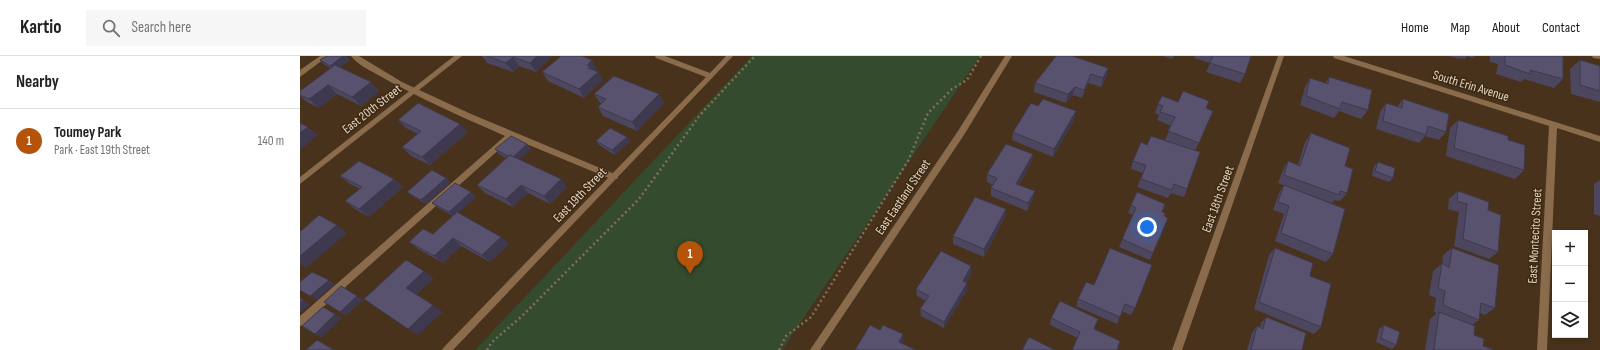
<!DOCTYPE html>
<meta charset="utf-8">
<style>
body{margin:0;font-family:"Sofia Sans Condensed",sans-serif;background:#f6f6f6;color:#202124}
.controls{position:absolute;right:12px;bottom:12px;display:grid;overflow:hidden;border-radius:0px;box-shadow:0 2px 6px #0003}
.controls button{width:36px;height:36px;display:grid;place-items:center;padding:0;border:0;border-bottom:1px solid #e0e0e0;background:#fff;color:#202124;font:20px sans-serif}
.you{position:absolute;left:847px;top:171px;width:14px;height:14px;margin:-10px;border:3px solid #fff;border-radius:50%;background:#1a73e8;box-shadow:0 0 0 6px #1a73e833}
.badge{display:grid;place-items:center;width:26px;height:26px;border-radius:50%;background:#b45309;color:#fff;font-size:13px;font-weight:700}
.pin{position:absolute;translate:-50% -33px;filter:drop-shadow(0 1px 2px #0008)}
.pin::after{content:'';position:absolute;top:21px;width:14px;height:12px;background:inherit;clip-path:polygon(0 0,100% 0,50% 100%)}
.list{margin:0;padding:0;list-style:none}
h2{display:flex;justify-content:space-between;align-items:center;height:52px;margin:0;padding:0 16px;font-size:17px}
h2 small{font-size:13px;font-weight:400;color:#757577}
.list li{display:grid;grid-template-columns:26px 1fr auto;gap:12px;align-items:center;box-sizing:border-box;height:64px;padding:0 16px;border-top:1px solid #e0e0e0}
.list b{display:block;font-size:15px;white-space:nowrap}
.list p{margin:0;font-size:13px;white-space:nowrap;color:#757577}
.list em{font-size:13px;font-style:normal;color:#757577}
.icon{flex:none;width:22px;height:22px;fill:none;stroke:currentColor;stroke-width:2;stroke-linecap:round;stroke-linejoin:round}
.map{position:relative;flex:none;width:1300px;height:294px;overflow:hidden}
header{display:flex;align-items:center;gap:24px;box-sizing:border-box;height:56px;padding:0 20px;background:#fff;border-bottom:1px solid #e0e0e0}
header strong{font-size:19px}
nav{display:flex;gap:22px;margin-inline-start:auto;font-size:14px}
.search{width:280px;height:36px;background:#f6f6f6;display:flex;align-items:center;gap:10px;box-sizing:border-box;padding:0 14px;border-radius:0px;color:#757577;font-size:15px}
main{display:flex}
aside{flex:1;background:#fff}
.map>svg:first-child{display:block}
</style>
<header>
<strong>Kartio</strong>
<div class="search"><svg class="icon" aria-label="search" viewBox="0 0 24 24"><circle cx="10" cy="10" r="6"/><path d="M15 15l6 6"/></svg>Search here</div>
<nav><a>Home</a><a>Map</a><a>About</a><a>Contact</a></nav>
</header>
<main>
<aside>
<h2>Nearby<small></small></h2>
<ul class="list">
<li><span class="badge">1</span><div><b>Toumey Park</b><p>Park · East 19th Street</p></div><em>140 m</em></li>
</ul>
</aside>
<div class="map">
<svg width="1300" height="294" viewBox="0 0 1300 294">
<rect width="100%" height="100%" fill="#48321b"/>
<!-- green -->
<path fill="#344b2d" d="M452,0h228l-198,294h-307z"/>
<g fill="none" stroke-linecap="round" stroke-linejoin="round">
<!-- path -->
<path stroke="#826f5c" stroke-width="2.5" stroke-dasharray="2 3" stroke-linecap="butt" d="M187,294l5,-8 29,-25 118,-118 61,-84 55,-59
M479,294l7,-14 25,-19 97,-156 20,-48 24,-24 15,-9 14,-24"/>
<!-- lane -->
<path fill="#8a6b4c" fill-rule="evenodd" d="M20,0h8l-28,21v-7z
M51,0h8l43,26 69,32 146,61 1,2 -1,2h-6l-99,-41 -209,187 -3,1v-10l205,-180c-43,-19 -86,-38 -127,-61 -9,-5 -21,-11 -27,-19z
M1292,0h8v3l-7,-1z"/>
<!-- street -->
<path fill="#8a6b4c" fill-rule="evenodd" d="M154,0h8l-162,128v-7z
M355,0h10l45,17 16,-17h7l-280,294h-11l2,-3 262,-270 -50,-19z
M705,0h7l-48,79 -144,215h-10l148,-219z
M978,0h6l-102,294h-10z
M1033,0h11l256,80v6l-43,-14 -10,222h-10l12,-224 -215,-68z"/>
</g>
<!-- wall -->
<path fill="#4c475f" d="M182,0h70l-16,16 -17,-6 -6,6 -26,-9z
M863,0h11l-2,3z
M895,0h56l-6,18 -5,9 -34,-11 4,-9 -16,-5z
M1149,0h26l-2,2 -6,-2 -2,3 -4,-1 -1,1z
M1190,0h73v23l-9,9 -30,-9 -3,3 -25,-8 2,-10 -8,-2z
M20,4h30l-11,7 40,24 -18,15 -24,-12 -18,14 -12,-6 -7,-6v-5l31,-23 -6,-3z
M1280,4l20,6v36l-29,-8 -1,-25z
M808,12l-2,9 -5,10 -13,-4 -6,15 -9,-3 -7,8 -32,-11 1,-9z
M297,13l-2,1 3,2 5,8 -19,18 -36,-17 -6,-9z
M1029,21l39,33 -7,9 -22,-8 -5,7 -34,-13 5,-18 5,-9 16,5z
M294,38h65l5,9 -27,28 -34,-15 -5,-9 4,-3 -2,-1z
M1103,43l43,33 -7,8 -14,-4 -6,7 -43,-14 4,-17 6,-9 11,4z
M878,46l28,6 7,3 -18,40 -8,38 -3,8 -13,-4 -3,5 -31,-11 6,-14 -12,-4 2,-8 14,-16 33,1 -15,-6 6,-14 -14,-6 2,-5 -4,-2 3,-9z
M738,50l36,14 -21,37 -41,-17 1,-8z
M98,64l70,12 -38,33 -19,-9 -9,-9 16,-13 -12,-6z
M1158,64l50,20 16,30 -9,9 -69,-23 4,-28z
M1011,77l34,33 2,27 -7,8 -5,-1 -3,3 -54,-20 5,-13 5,-9 10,4 7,-23z
M327,81l3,4 -15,14 -16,-10 -3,-4z
M227,88l4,5 -12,10 48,28 -17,17 -22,-11 -15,14 -28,-14 -8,-8 29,-27 -7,-4 -4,-5z
M733,98l-2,8 -12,23 14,14 -6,12 -36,-15v-8l2,-3 -6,-3v-8z
M1078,106l15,16 -4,4 -17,-6 2,-10z
M40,120l54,3 9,8 -34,30 -14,-8 -10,-8 15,-12 -10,-5z
M146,122l4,5 -24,21 -14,-8 -5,-4z
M1300,124v36l-6,-2v-30z
M984,129l49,69 -7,8 -51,-21 9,-27 -11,-4 6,-17z
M1158,135l30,19 10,42 -9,7 -35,-13 5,-34 -11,-3 1,-10z
M176,141l-18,16 51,31 -19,18 -29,-16 -18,17 -25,-14 -9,-7 24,-8 20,-18 -16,-9 -5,-4z
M831,149l33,11 -11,37 -3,7 -31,-13 14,-32 -5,-2z
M705,161l-21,40 -31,-13v-8z
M975,192l35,28 11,51 -7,7 -60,-25 15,-54z
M1152,192l43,60 -10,7 -5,-2 -1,7 -7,5 2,10 9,11 9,4h-67l5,-31 7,-6 -3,-1 2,-14 -7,-3 4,-24 9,-7 1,-9z
M671,218l-5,8 1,1v7l-23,38 -23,-12 -1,-7 6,-8 -9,-5 -1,-7z
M786,226l49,26 -4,7 -9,-4 -5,13 -41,-18 2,-7z
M966,261l36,33h-55l5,-17 5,-7 3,1 1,-4z
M751,262l47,1 -20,19 -28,-13z
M1084,269l12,20 -4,4 -16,-7 3,-13z"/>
<!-- shaded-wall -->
<path fill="#3e394e" d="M43,0h3l4,4 -15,11 -5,-5z
M237,0h15l-16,16 -6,-9z
M213,1l6,9 -6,6 -7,-9z
M292,4l5,9 -3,3h4l5,8 -19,18 -5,-9 8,-24z
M808,12l-2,9 -5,10 2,-9z
M791,18l-3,9 -6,15 2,-8z
M71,26l8,9 -18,15 -9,-9z
M28,29l9,9 -18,14 -10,-9z
M775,31l-2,8 -7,8 2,-9z
M359,38l5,9 -27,28 -5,-9z
M776,55l-2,9 -21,37 1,-8z
M160,68l8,8 -38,33 -8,-8z
M8,71l10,8 -18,15v-17z
M327,81l3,4 -15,14 -3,-5z
M227,88l4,5 -16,14 -3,-5z
M733,98l-2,8 -16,30 1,-8z
M146,122l4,5 -24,21 -5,-4z
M94,123l9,8 -34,30 -10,-8z
M261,123l6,8 -17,17 -6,-8z
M221,129l7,8 -15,14 -7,-8z
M735,135l-2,8 -6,12 1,-8z
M171,136l5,5 -22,20 -5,-5z
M706,153l-1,8 -21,40v-8z
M37,169l10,8 -41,35 -6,-4v-8z
M201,181l8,7 -19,18 -8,-7z
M153,182l8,8 -18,17 -9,-7z
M671,210v8l-8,14v-7z
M124,215l10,8 -18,16 -10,-7z
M29,224l6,4 -18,16 -7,-4z
M667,227v7l-23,38v-6z
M57,240l6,4 -17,16 -6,-4z
M3,244l7,4 -10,9v-10z
M133,249l10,7 -25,23 -10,-6z
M35,258l7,4 -20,19 -7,-3z
M603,278l1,7 -4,7 -1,-6z
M17,284l12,6 7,4h-2z"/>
<!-- building -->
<path fill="#58526f" stroke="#3e394e" d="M27,0h16l-13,10 -10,-6z
M187,0h50l-7,7 -17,-6 -7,6z
M261,0h21l10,4 -5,5 3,1 -2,2 10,4 -19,17 -37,-17z
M756,0h16l36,12 -5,10 -12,-4 -7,16 -9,-3 -7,7 -33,-11z
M913,0h38l-6,18 -35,-11z
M1205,0h58v23l-33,-9v4l-25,-9z
M1280,4l20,6v25l-20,-6z
M35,9l36,17 -19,15 -24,-12 -19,14 -9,-4v-4z
M314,20l45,18 -27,28 -34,-15 8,-8 -12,-5z
M1029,21l43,13 -4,20 -26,-8 -2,7 -34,-13 4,-18 18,6z
M883,35l26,10 -3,7 7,3 -14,32 -31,-12 7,-14 -15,-5 3,-6 -5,-2 4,-8 16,6z
M743,43l33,12 -22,38 -41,-17 18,-29 7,3z
M1103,43l46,15 -3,18 -18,-6 -2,9 -43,-14 3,-18 16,5z
M118,47l42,21 -38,33 -20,-10 19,-16 -23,-11z
M1158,64l50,16v4l17,5 -1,25 -70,-22z
M0,67l8,4 -8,6z
M310,72l17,9 -15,13 -16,-9z
M1011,77l39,15 -5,18 8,3 -6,24 -7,-2 -1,4 -55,-20 4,-14 12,5z
M211,80l16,8 -14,13 -3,-2 -2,1 -13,-7z
M851,80l49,16 -13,37 -13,-5 -2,6 -31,-11 5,-14 -13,-4 8,-19 6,3z
M706,88l27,10 -17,30 19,7 -7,12 -37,-15 6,-10 -10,-4z
M210,99l51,24 -17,17 -23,-11 -15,14 -29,-14z
M59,105l35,18 -35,30 -14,-8 17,-14 -22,-11z
M1078,106l17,6 -2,10 -18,-7z
M132,114l14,8 -25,22 -14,-8z
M155,127l16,9 -22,20 -17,-9z
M984,129l61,24 -12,45 -52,-21 8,-27 -11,-4z
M1158,135l31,11 -1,8 13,5 -3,37 -35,-13 4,-35 -10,-3z
M837,136l28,12 -3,8 3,1 -1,3 4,2 -15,35 -31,-14 14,-31 -5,-3z
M675,141l31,12 -22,40 -31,-13z
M157,156l44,25 -19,18 -29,-17 -19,18 -25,-14 14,-13 10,5z
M19,159l18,10 -37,31v-26l1,1z
M810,192l42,17 -17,43 -10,-4 -5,13 -42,-18 8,-17 8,3z
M975,192l38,15 -3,13 21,8 -10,43 -62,-25z
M1152,192l47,17 -4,43 -14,-5 -2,17 -36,-15 2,-14 -7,-3 4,-25 7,5z
M641,195l30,15 -8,15 4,2 -23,39 -24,-13 9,-13 -13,-7z
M106,204l18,11 -18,17 27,17 -25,24 -44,-30z
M12,216l17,8 -19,16 -10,-6v-8z
M41,230l16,10 -17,16 -16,-10z
M0,242l3,2 -3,3z
M760,245l38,18 -4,10 26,12 -3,9h-45l8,-18 -29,-14z
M23,251l12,7 -20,20 -13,-8z
M1139,256l36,14 -1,9 10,4 -1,7 9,3v1h-58z
M966,261l40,16 -4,17h-51l6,-24 6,3z
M570,269l10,5 3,-5 20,9 -4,8 17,8h-61z
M1084,269l16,7 -4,13 -15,-7z
M729,281l26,13h-33z
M17,284l17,10h-28z"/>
<g text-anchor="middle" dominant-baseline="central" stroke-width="3" stroke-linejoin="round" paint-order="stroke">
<!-- street labels -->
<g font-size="13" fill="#e0d2c4" stroke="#3d2810">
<text transform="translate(1171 30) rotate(17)">South Erin Avenue</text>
<text transform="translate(72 53) rotate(-38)">East 20th Street</text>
<text transform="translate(280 139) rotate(-46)">East 19th Street</text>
<text transform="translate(603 141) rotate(-56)">East Eastland Street</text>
<text transform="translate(918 143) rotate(-70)">East 18th Street</text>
<text transform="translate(1235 180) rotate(-87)">East Montecito Street</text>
</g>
</g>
</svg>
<div class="controls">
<button>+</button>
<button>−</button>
<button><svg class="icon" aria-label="layers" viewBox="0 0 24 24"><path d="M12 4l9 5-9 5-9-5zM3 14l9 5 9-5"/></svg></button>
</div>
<div class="you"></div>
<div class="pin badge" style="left:390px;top:218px">1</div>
</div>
</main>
